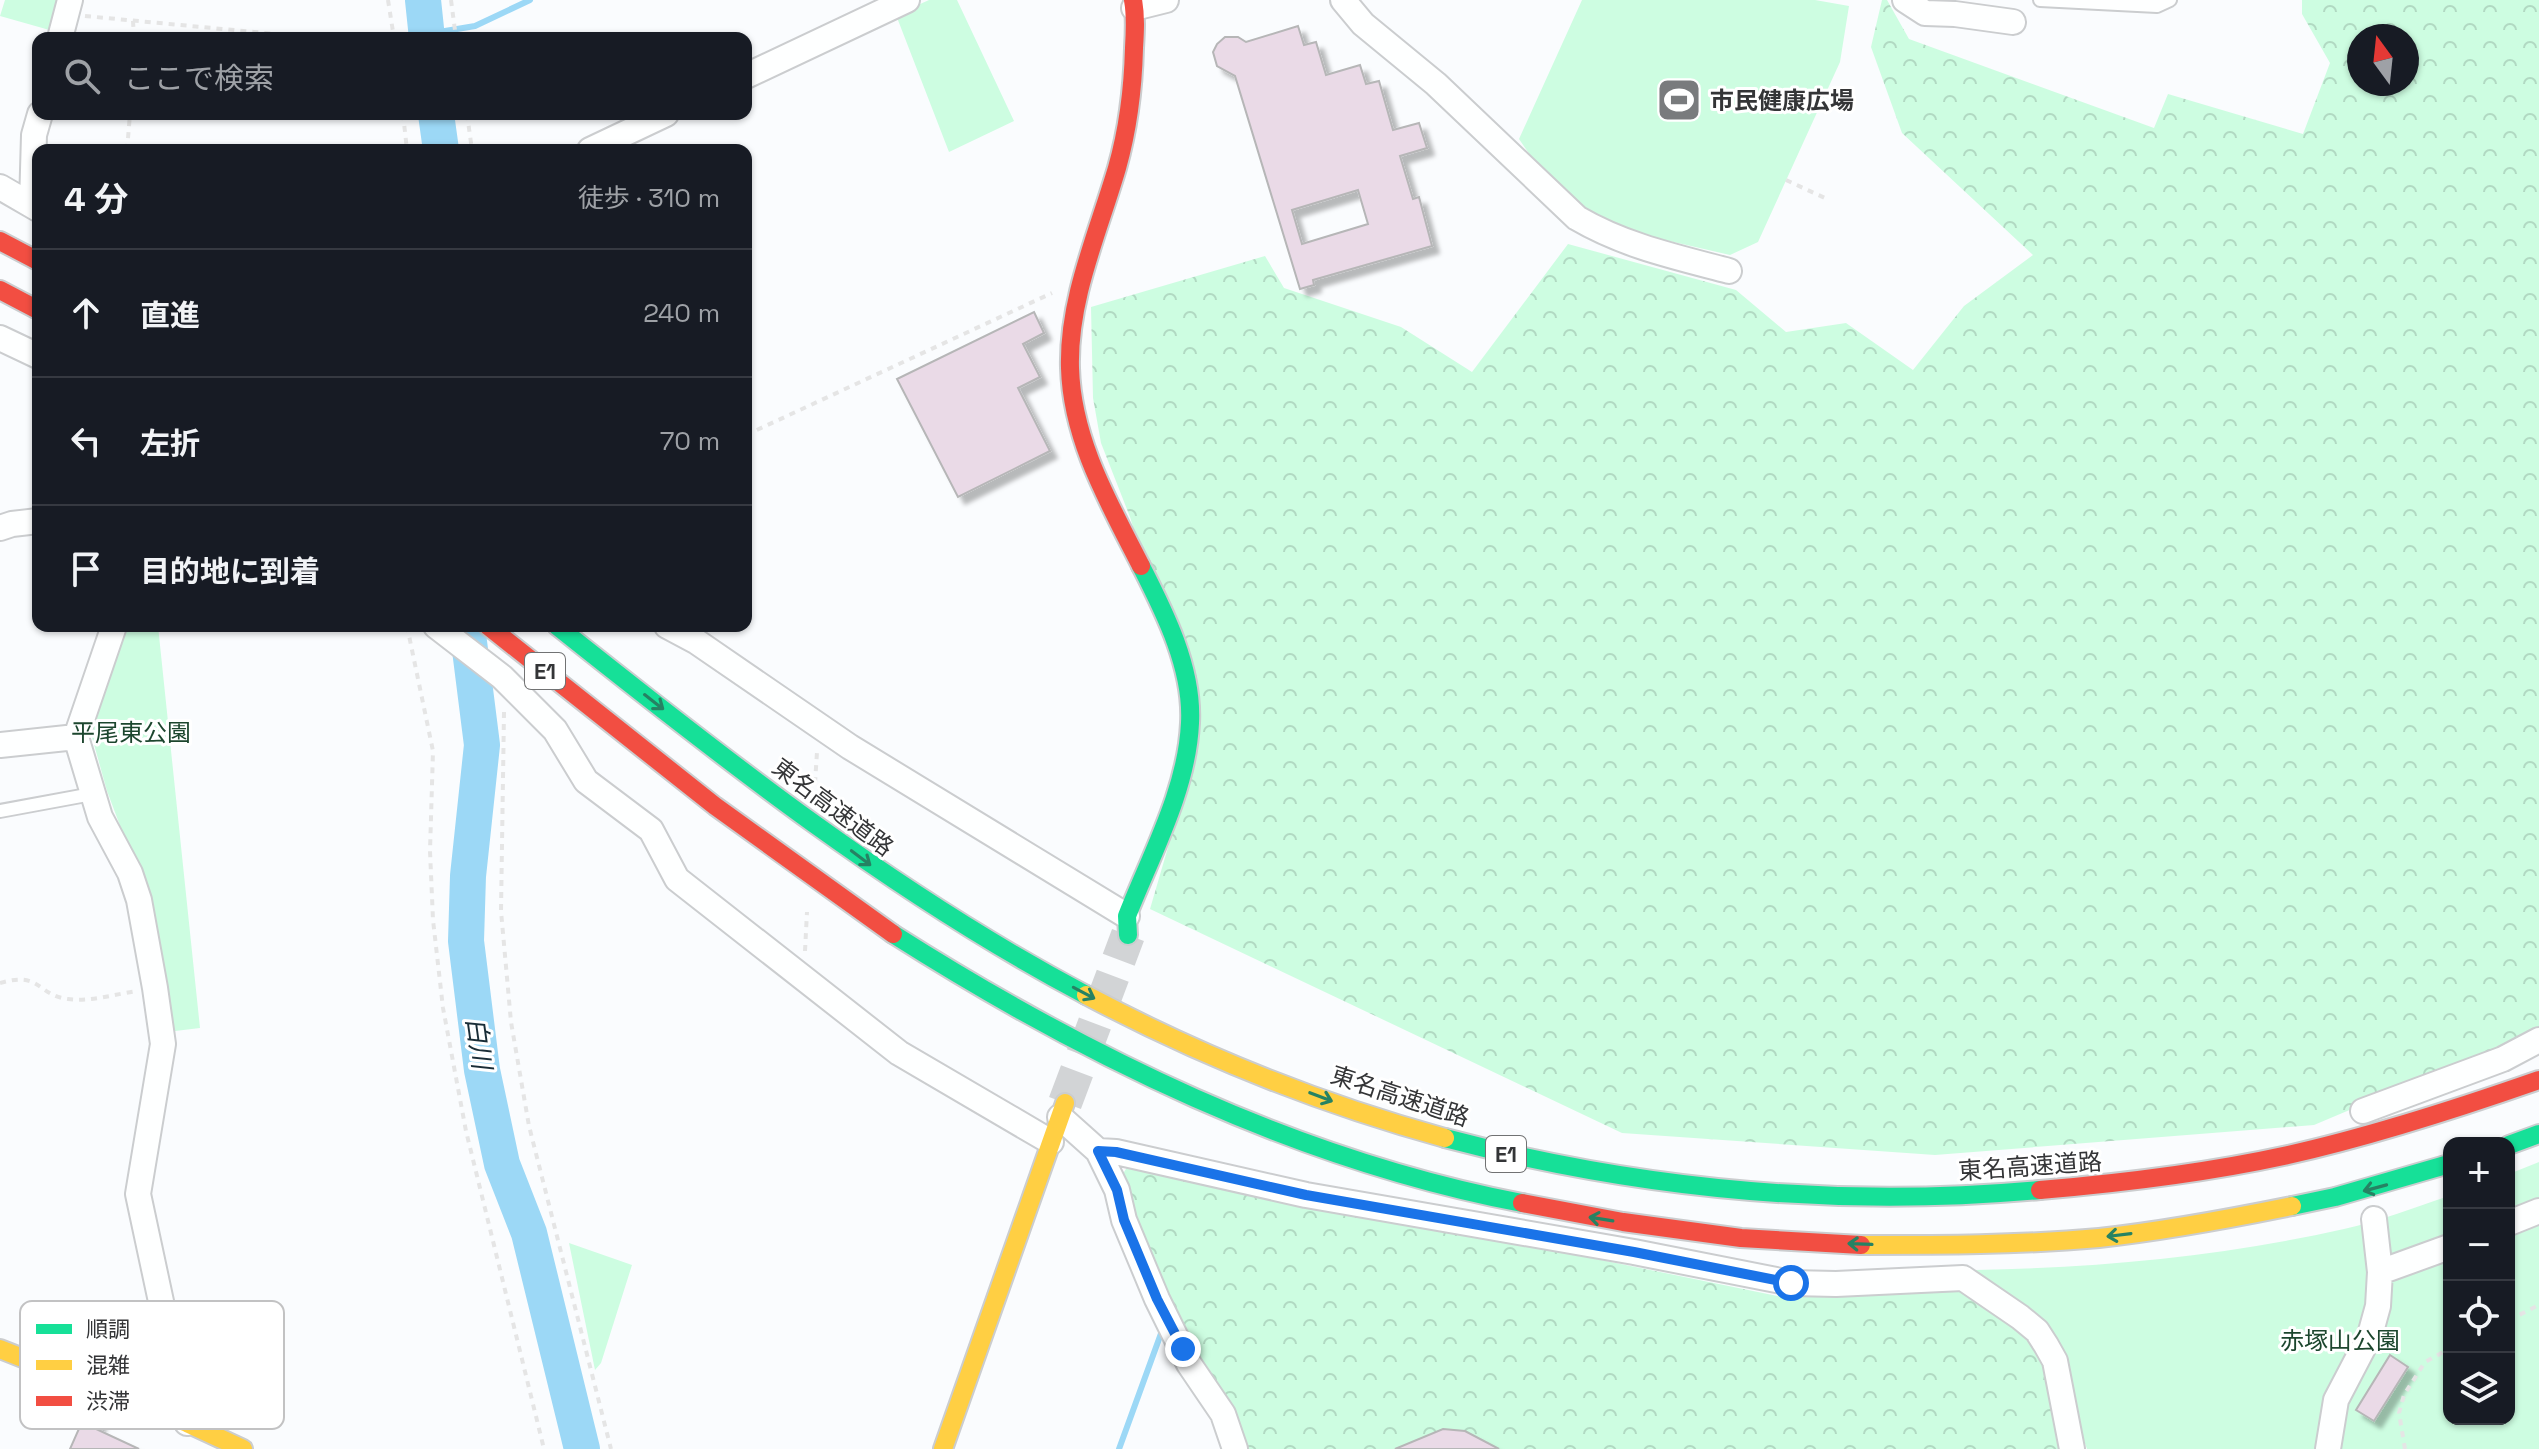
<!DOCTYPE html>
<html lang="ja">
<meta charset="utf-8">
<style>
body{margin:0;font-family:"Space Grotesk","Noto Sans JP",sans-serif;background:#20242c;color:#f1f3f6}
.controls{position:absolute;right:24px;bottom:24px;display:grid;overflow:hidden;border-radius:16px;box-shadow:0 2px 6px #0004}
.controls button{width:72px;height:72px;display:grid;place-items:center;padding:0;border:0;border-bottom:2px solid #363941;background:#171b24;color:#f1f3f6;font:40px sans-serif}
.compass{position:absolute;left:2347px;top:24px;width:72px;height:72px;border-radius:50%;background:#171b24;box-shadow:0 2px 6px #0004;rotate:345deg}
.stop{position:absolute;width:24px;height:24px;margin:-18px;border:6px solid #1a73e8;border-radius:50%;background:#fff}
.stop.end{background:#1a73e8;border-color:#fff;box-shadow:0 2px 8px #0008}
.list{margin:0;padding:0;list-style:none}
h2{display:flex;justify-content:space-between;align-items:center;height:104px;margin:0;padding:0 32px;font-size:34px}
h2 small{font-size:26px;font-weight:400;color:#9ea1a6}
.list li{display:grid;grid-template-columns:52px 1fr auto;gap:24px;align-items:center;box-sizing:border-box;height:128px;padding:0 32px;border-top:2px solid #363941}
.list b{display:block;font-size:30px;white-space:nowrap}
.list em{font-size:26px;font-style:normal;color:#9ea1a6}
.icon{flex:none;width:44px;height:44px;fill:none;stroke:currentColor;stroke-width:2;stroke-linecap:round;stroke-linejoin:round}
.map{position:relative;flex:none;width:2539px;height:1449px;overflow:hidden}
.search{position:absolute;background:#171b24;box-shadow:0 2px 6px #0004;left:32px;top:32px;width:720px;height:88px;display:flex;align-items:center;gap:20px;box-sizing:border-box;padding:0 28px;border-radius:16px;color:#9ea1a6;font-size:30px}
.panel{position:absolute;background:#171b24;box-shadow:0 2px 6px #0004;left:32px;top:144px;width:720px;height:488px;border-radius:16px}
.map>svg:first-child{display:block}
</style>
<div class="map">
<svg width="2539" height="1449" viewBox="0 0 2539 1449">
<defs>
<pattern id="forest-crowns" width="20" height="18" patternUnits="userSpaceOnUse" patternTransform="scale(2)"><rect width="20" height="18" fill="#cdfde1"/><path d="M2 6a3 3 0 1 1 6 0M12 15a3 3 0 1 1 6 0" fill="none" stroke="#b1d9c2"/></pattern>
<filter id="shadow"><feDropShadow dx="7" dy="7" stdDeviation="2" flood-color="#0004"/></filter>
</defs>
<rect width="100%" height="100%" fill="#fafcfe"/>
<!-- green -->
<path fill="#cdfde1" d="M5,0h56l-8,31 -53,-15z
M929,0h28l57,121 -65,31 -53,-137z
M1582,0h233l34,6 -9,56 -82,180 -28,13 -78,-18 -61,-23 -34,-20 -38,-55z
M128,626h30l42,402 -33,4 -19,-132 -41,-109 -17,-61z
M2539,1162v287h-452c-10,-25 -12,-52 -18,-78 -11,-49 -56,-74 -94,-101 123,-2 249,-14 369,-41 36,-8 71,-22 105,-33v223h60v-245z
M569,1243l63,22 -31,98 -6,7z"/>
<!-- forest -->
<path fill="url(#forest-crowns)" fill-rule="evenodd" d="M1882,0h5l22,39 245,89 14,-34 135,40 27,-71 -28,-49v-14h237v1030l-225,95 -379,30 -313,-22 -472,-224 49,-168 -69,-224 -29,-74 -8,-45 -2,-91 174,-51 19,32 117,39 71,45 96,-128 168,46 50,42 60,-9 67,47 51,-64 69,-51 -131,-122 -31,-86zM2359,36h48v48h-48z
M1129,1164l654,133 171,-10 65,37 29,33 17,92h-820l-17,-49 -33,-51 -38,-69 -36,-103z"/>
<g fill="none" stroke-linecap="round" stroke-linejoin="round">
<!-- stream -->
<path stroke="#9cd8f6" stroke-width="6" d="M427,34l48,-8 55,-26
M1119,1449l44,-121"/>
<!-- river -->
<path stroke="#9cd8f6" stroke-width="36" d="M423,0l4,38
M436,114l5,36
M467,626l15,119 -14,131 -2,65 16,129 20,94 27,69 53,216"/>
</g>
<!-- building -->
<path fill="#eadae7" stroke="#b6b6b7" stroke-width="2" fill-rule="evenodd" filter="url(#shadow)" d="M1298,26l6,19 12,-3 10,33 34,-10 6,19 13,-3 14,49 26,-7 8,25 -27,8 13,43 6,-2 13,49 -119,34 1,5 -14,4 -65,-213 -18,-10 -4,-14 4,-8 8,-7h13l8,5zM1358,190l10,34 -66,20 -10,-34z
M1034,312l10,21 -21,11 17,33 -22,11 32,63 -92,46 -61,-118z
M2390,1355l18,12 -34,54 -18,-11z
M89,1406l14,6 -7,17 43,20h-69z
M1443,1429l22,2 34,18h-104z"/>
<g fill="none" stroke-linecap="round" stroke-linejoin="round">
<!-- secondary-tunnel -->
<path stroke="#d2d4d6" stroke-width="34" stroke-dasharray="34 17" stroke-linecap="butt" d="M1065,1103l63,-168"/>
<!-- lane casing -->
<g stroke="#cbcdcf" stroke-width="16">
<path id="lane" d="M2040,0l117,6 13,-6
M0,811l92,-17"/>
</g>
<!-- street casing -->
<g stroke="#cbcdcf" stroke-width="28">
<path id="street" d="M1343,0l20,24 73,60 141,134c48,28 99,39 152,53
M1905,0l20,13 30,1 58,8
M1134,8l32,-8
M60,38l10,-38
M746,76l161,-76
M590,150l76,-36
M0,187l38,22
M32,205l2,-70 6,-21
M0,338l38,18
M0,528l12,-4 26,-3
M114,626l-38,111 24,80 30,56 9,27 16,88 8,56 -25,150 49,229
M436,626l66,51 53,53 31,51 65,49 26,49 222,174 152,89
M667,626l30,16 153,105 277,169
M0,745l76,-8
M2363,1111l140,-52 36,-19
M1060,1117l38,34 19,39 7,30 33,79 32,65 34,50 12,35
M1098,1151l18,1 190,43 328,57 157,31 45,1 127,-6 57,39 17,14 9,14 9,16 17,88
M2509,1223l30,-12
M2380,1272l69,-25
M2328,1449l8,-49 34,-65 8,-29 2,-34 -6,-53"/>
</g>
<!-- fast casing -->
<g stroke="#cbcdcf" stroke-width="22">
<path id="fast" d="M557,626c168,134 338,268 529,369
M893,934c192,122 404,226 629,269
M1128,935l-1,-19c24,-61 60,-126 63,-193 3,-54 -25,-110 -49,-157
M1445,1138c193,51 395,70 595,52
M2509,1145l30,-11
M2292,1206l43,-9 114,-33"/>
</g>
<!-- slow casing -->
<g stroke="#cbcdcf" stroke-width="22">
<path id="slow" d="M1086,995c113,60 235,109 359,143
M1861,1245c79,0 159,0 238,-7 65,-7 129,-19 193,-32
M0,1349l187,74 56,26
M943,1449l122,-346"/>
</g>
<!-- jam casing -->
<g stroke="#cbcdcf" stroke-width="22">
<path id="jam" d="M1133,0c3,16 2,32 1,48 -1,41 -6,81 -17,120 -19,65 -49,131 -47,200 2,72 39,135 71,198
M0,241l38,20
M0,290l38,20
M488,626l227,180 178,128
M2040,1190c83,-7 166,-17 248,-35 85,-19 168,-46 251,-75
M1522,1203l101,19 118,16 120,7"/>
</g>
<!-- path -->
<path stroke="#e5e5e5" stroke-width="4" stroke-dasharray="6 6" stroke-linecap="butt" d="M388,0l6,38
M451,0l5,38
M85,16l233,22
M133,21l1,17
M403,114l4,36
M467,114l5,36
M127,150l3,-36
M1786,180l41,19
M746,435l306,-142
M407,626l26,125 -3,100 3,69 10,88 23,123 78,318
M504,712l-3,199 10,111 18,104 82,323
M815,783l2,-31
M805,951l2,-39
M0,983c42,-12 36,12 68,16 22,3 48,-5 69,-8
M2509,1320l30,-15
M2405,1449l-6,-36 5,-18 21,-33 24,-13"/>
<!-- lane -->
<use href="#lane" stroke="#feffff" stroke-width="12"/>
<!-- street -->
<use href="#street" stroke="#feffff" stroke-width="24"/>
<!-- fast -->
<use href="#fast" stroke="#16e098" stroke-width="18"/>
<!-- slow -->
<use href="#slow" stroke="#ffcf43" stroke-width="18"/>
<!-- jam -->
<use href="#jam" stroke="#f24e42" stroke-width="18"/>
</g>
<!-- one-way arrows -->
<defs><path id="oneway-shaft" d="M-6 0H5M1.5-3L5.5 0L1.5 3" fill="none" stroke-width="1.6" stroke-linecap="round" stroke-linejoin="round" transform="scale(2)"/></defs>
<g stroke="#268263">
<use href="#oneway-shaft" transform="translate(654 702) rotate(38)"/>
<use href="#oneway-shaft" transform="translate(861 858) rotate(37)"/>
<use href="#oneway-shaft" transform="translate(1084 993) rotate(28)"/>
<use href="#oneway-shaft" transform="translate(1321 1097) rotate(21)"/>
<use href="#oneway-shaft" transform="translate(2375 1188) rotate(165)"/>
<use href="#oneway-shaft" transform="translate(1601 1219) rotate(-171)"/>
<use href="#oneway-shaft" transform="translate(2119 1235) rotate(173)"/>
<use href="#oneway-shaft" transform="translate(1860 1244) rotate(-178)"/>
</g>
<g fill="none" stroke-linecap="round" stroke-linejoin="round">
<!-- route -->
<path stroke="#1a73e8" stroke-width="10" d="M1183,1349l-26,-50 -33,-79 -7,-30 -19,-39 18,1 190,43 328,57 157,31"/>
</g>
<!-- icons -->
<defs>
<g id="stadium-square" transform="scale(2.3)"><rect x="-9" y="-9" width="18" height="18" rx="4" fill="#797b7d" stroke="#fff"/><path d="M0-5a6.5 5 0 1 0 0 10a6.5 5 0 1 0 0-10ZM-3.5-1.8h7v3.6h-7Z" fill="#fff"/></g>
</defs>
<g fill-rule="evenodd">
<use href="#stadium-square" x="1679" y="100"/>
</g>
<g text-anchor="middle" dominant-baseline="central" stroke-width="6" stroke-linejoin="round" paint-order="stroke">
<!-- shield labels -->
<g fill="#fff" stroke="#717273" stroke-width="2">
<rect x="525" y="653" width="40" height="36" rx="6"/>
<rect x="1486" y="1136" width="40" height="36" rx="6"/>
</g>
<g font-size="22" font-weight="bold" fill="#343537">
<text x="545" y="671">E1</text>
<text x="1506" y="1154">E1</text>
</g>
<!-- poi labels -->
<g font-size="24" font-weight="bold" fill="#343537" stroke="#fff" text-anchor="start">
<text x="1710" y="100">市民健康広場</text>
</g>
<!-- park labels -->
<g font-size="24" fill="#1c462e" stroke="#fff">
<text x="131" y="732">平尾東公園</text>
<text x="2340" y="1340">赤塚山公園</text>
</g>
<!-- street labels -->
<g font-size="24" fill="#343537" stroke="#fff">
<text transform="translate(833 807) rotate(37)">東名高速道路</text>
<text transform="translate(1400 1096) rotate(18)">東名高速道路</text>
<text transform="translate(2030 1166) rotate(-4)">東名高速道路</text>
</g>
<!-- water labels -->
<g font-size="26" font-style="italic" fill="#192d37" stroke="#fff">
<text transform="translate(479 1043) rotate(82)">白川</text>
</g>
</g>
<!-- legend -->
<rect x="20" y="1301" width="264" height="128" rx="12" fill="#fff" stroke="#c2c2c3" stroke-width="2"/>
<rect x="36" y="1324" width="36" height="10" fill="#16e098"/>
<rect x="36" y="1360" width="36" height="10" fill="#ffcf43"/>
<rect x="36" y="1396" width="36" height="10" fill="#f24e42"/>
<g font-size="22" fill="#343537">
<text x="86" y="1337">順調</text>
<text x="86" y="1373">混雑</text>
<text x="86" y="1409">渋滞</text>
</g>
</svg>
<div class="controls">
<button>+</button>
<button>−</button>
<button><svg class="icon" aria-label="locate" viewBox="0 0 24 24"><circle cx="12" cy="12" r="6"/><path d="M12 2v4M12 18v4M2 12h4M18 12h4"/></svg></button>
<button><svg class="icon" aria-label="layers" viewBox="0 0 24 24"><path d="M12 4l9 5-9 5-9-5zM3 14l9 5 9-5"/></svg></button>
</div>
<svg class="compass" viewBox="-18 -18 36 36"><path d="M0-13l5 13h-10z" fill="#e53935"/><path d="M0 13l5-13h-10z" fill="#9ea1a6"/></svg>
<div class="stop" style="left:1791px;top:1283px"></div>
<div class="stop end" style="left:1183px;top:1349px"></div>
<div class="search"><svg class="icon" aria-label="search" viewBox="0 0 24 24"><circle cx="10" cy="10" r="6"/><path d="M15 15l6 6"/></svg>ここで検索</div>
<section class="panel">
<h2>4 分<small>徒歩 · 310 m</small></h2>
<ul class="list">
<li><svg class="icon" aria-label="ahead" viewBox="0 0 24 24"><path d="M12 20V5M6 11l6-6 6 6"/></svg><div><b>直進</b></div><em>240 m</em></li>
<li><svg class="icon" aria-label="left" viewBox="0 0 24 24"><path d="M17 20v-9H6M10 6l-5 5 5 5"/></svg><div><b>左折</b></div><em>70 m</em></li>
<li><svg class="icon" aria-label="arrive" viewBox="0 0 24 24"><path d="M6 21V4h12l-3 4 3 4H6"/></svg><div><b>目的地に到着</b></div></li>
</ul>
</section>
</div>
